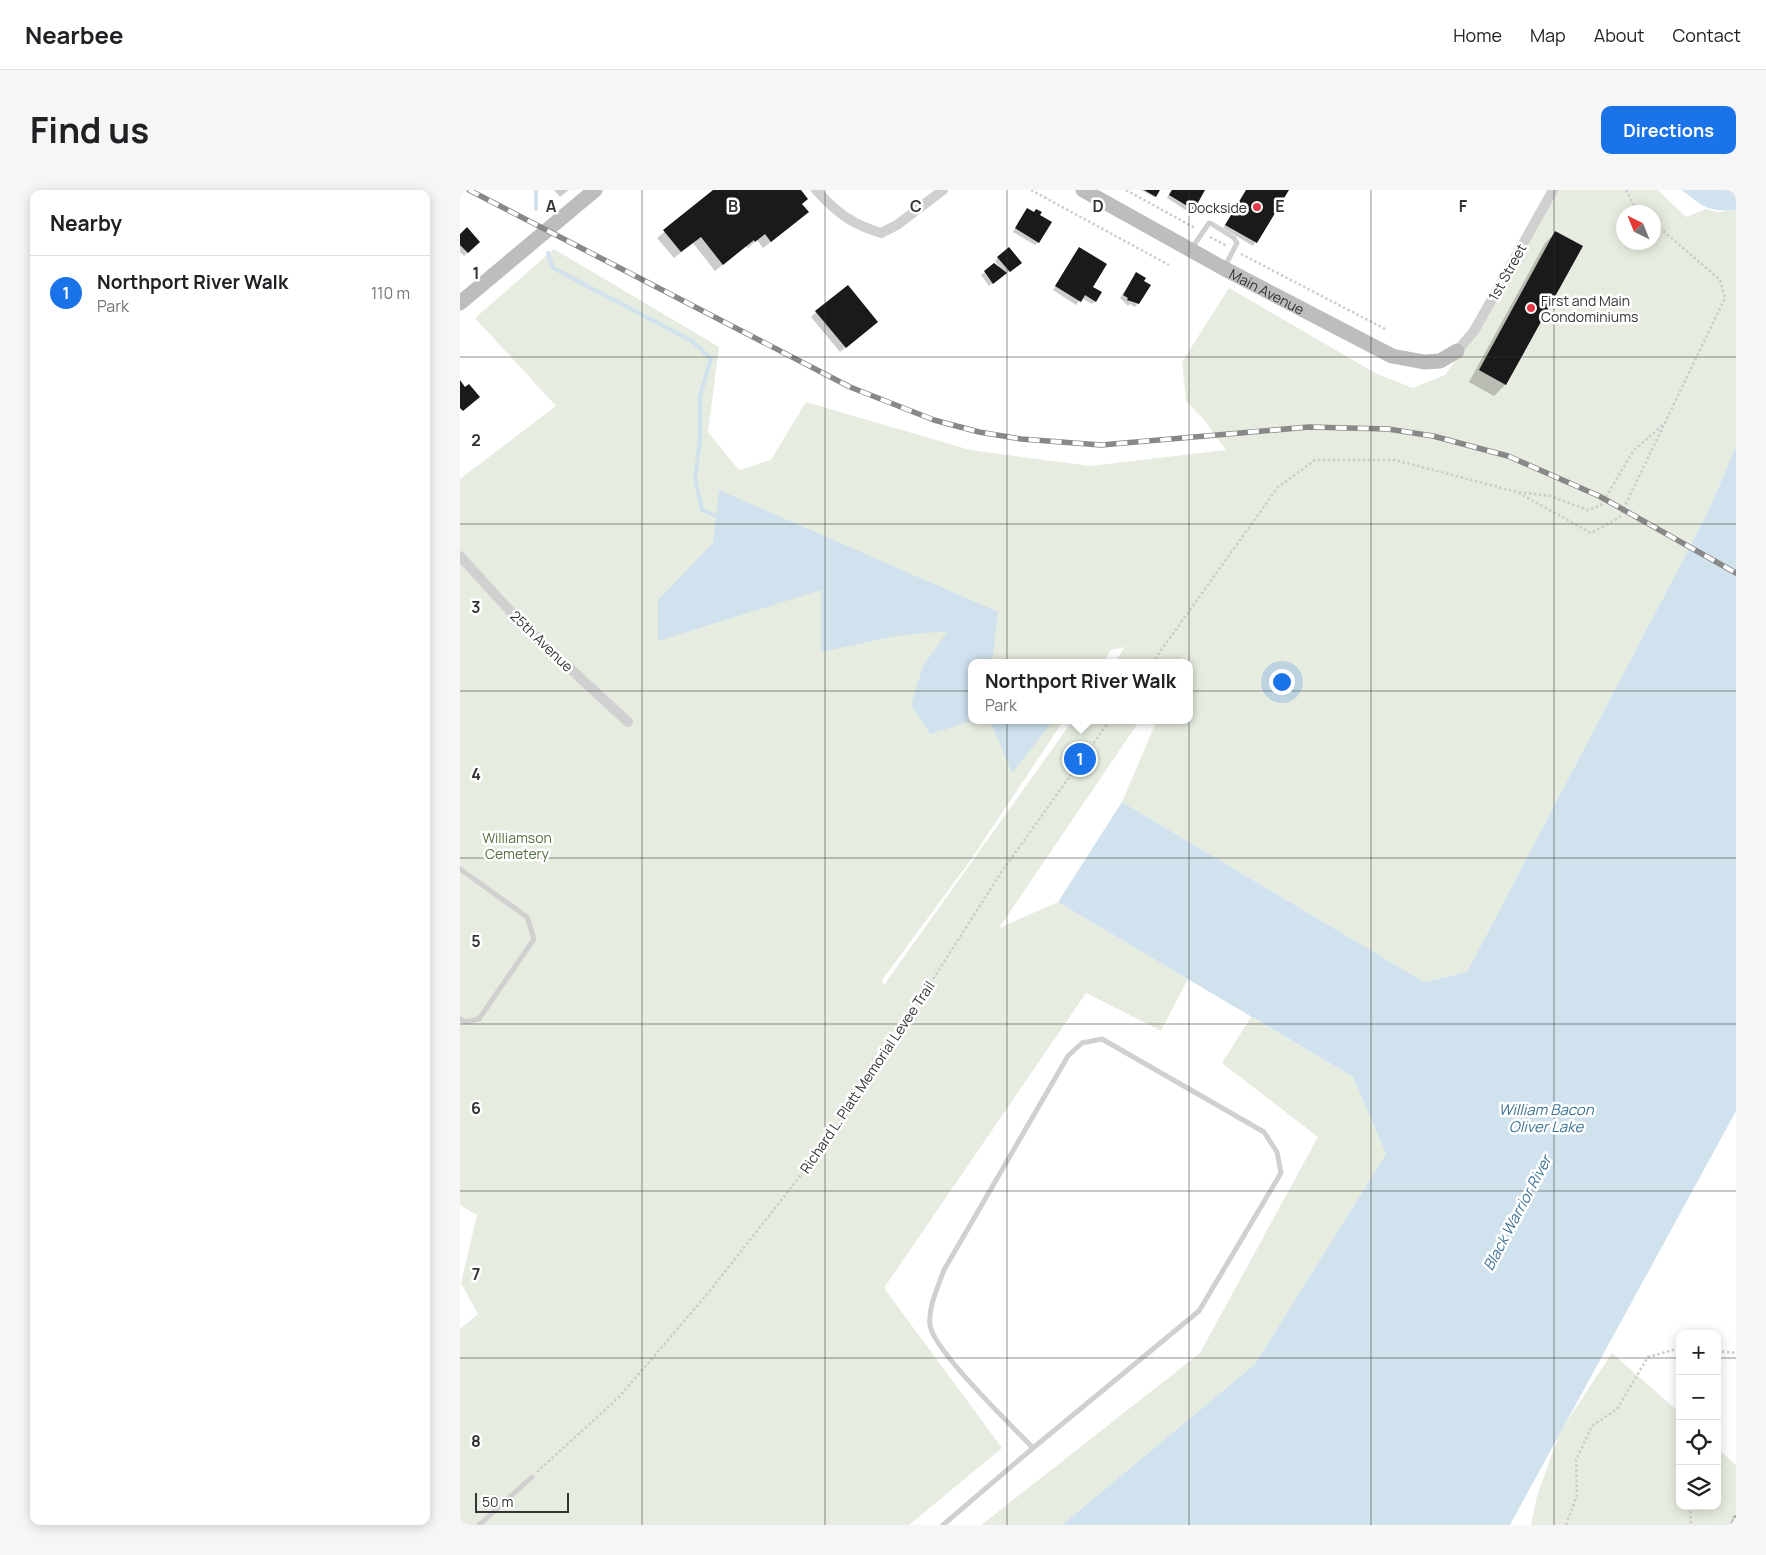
<!DOCTYPE html>
<meta charset="utf-8">
<style>
body{margin:0;font-family:Manrope,sans-serif;background:#f6f6f6;color:#202124}
.controls{position:absolute;right:15px;bottom:15px;display:grid;overflow:hidden;border-radius:10px;box-shadow:0 2px 12px #0003}
.controls button{width:45px;height:45px;display:grid;place-items:center;padding:0;border:0;border-bottom:1px solid #e0e0e0;background:#fff;color:#202124;font:25px sans-serif}
.compass{position:absolute;left:1156px;top:15px;width:45px;height:45px;border-radius:50%;background:#fff;box-shadow:0 2px 12px #0003;rotate:317deg}
.scale{position:absolute;left:15px;bottom:12px;width:94px;box-sizing:border-box;padding-left:5px;border:2px solid #333;border-top:0;font-size:14px;line-height:18px;white-space:nowrap;color:#333;-webkit-text-stroke:4px #fff;paint-order:stroke}
.you{position:absolute;left:821px;top:491px;width:18px;height:18px;margin:-12px;border:4px solid #fff;border-radius:50%;background:#1a73e8;box-shadow:0 0 0 8px #1a73e833}
.badge{display:grid;place-items:center;width:32px;height:32px;border-radius:50%;background:#1a73e8;color:#fff;font-size:16px;font-weight:700}
.pin{position:absolute;translate:-50% -50%;border:2px solid #fff;box-shadow:0 1px 5px #0006}
.popup{position:absolute;left:508px;top:469px;width:225px;height:65px;box-sizing:border-box;display:grid;place-content:center;border-radius:10px;background:#fff;filter:drop-shadow(0 1px 4px #0005);font-size:16px;white-space:nowrap;color:#757577}
.popup b{font-size:19px;color:#202124}
.popup::after{content:'';position:absolute;left:50%;top:100%;margin-left:-10px;border:10px solid transparent;border-top-color:#fff}
.list{margin:0;padding:0;list-style:none}
h2{display:flex;justify-content:space-between;align-items:center;height:65px;margin:0;padding:0 20px;font-size:21px}
h2 small{font-size:16px;font-weight:400;color:#757577}
.list li{display:grid;grid-template-columns:32px 1fr auto;gap:15px;align-items:center;box-sizing:border-box;height:75px;padding:0 20px;border-top:1px solid #e0e0e0}
.list b{display:block;font-size:19px;white-space:nowrap}
.list p{margin:0;font-size:16px;white-space:nowrap;color:#757577}
.list em{font-size:16px;font-style:normal;color:#757577}
.icon{flex:none;width:28px;height:28px;fill:none;stroke:currentColor;stroke-width:2;stroke-linecap:round;stroke-linejoin:round}
.map{position:relative;flex:none;width:1276px;height:1335px;overflow:hidden;border-radius:10px}
header{display:flex;align-items:center;gap:30px;box-sizing:border-box;height:70px;padding:0 25px;background:#fff;border-bottom:1px solid #e0e0e0}
header strong{font-size:24px}
nav{display:flex;gap:28px;margin-inline-start:auto;font-size:18px}
.intro{display:flex;align-items:center;justify-content:space-between;box-sizing:border-box;height:120px;padding:0 30px}
h1{margin:0;font-size:35px}
.button{padding:12px 22px;border-radius:10px;background:#1a73e8;color:#fff;font-size:18px;font-weight:700}
main{display:flex;gap:30px;padding:0 30px}
aside{flex:1;background:#fff;border-radius:10px;box-shadow:0 2px 12px #0003}
.map>svg:first-child{display:block}
</style>
<header>
<strong>Nearbee</strong>
<nav><a>Home</a><a>Map</a><a>About</a><a>Contact</a></nav>
</header>
<div class="intro"><h1>Find us</h1><a class="button">Directions</a></div>
<main>
<aside>
<h2>Nearby<small></small></h2>
<ul class="list">
<li><span class="badge">1</span><div><b>Northport River Walk</b><p>Park</p></div><em>110 m</em></li>
</ul>
</aside>
<div class="map">
<svg width="1276" height="1335" viewBox="0 0 1276 1335">
<rect width="100%" height="100%" fill="#fff"/>
<!-- green -->
<path fill="#e6ecdf" fill-rule="evenodd" d="M1098,0h100l28,27 20,-8 11,3 19,-2v236l-29,68 -240,458 -43,10 -302,-180 35,-82h32v-57h-8l3,-7 -5,7h-65l11,-16 -14,3 -8,13h-132v57h93l-94,141 -88,119 2,5 189,-265h67l-141,208 59,-26 130,77 -27,52 -75,-38 -202,295 118,160 -93,77h-449v-196l18,-15 -17,-31 16,-68 -17,-10v-726l96,-73 -81,-88 79,-69 165,98 -11,85 31,38 32,-10 35,-58 164,48 120,16 136,-16 -21,-29 -19,-20 -4,-39 47,-74 148,86 36,14 32,-13 40,-55zM1164,22h30v30h-30z
M791,827l102,60 33,77 -131,210 -193,161h-81l219,-172 118,-216 -96,-74z
M1152,1163l68,60v93h37v-58l19,17v60h-205l6,-29 23,-64z"/>
<!-- water -->
<path fill="#cfe2ee" d="M1222,0h54v20c-28,2 -33,-3 -54,-20z
M1276,256v665l-226,414h-448l193,-161 131,-210 -33,-77 -295,-175 64,-100 302,180 43,-10 240,-458z
M259,300l279,122 -6,51h-21v57h4l-45,14 -19,-29 12,-39 25,-35 -53,5 -74,16v-62l-163,51v-41l55,-57z
M530,530h64l-42,53z"/>
<!-- shadow -->
<path fill="#0003" d="M94,0h15l-9,7z
M255,0h85v29l-37,29 -6,-8 -9,8 -2,-2 -31,25 -22,-28 -19,15 -17,-20z
M681,0h18l-5,7z
M711,0h33l-14,23 -23,-15z
M786,0h41l-34,56 -30,-18z
M564,23l14,29 -3,3 -22,-13z
M1096,42l25,14 -76,139 -11,11 -25,-14 76,-139z
M0,45l19,7 -15,14 -4,-4z
M616,62l15,36 4,13 -3,3 -11,-6 -5,7 -23,-15z
M538,68l19,8 -28,20 -8,-11 13,-10 7,4 -6,-8z
M676,84l2,29 -3,4 -5,-3 -2,2 -8,-8z
M356,122l55,15 -31,25 -29,-35z"/>
<g fill="none" stroke-linecap="round" stroke-linejoin="round">
<!-- stream -->
<path stroke="#cfe2ee" stroke-width="4" d="M76,0v19
M88,63l5,15 139,73 19,18 -11,37v45l-5,38 7,31 19,8"/>
</g>
<!-- building -->
<path fill="#1a1a1a" d="M253,0h88l7,9 -6,5 7,8 -38,30 -6,-8 -10,8 -1,-2 -31,25 -22,-28 -20,15 -18,-22z
M684,0h16l-4,7z
M712,0h33l-11,20 -25,-15z
M786,0h43l-32,53 -32,-18z
M567,18l7,4 2,-3 6,3 -2,3 12,7 -13,21 -24,-15z
M7,37l13,15 -12,11 -8,-8v-11z
M1095,41l28,15 -77,139 -27,-15z
M549,57l13,16 -12,9 -13,-15z
M619,57l28,17 -14,23 9,5 -6,10 -11,-7 -4,7 -26,-16z
M534,73l13,10 -14,11 -9,-13z
M676,82l10,6 -2,3 7,4 -12,19 -12,-4 1,-2 -5,-3z
M388,95l30,37 -32,26 -31,-37z
M0,190l5,7 4,-3 11,13 -17,14 -3,-3z"/>
<g fill="none" stroke-linecap="round" stroke-linejoin="round">
<!-- path -->
<path stroke="#cdcdcd" stroke-width="2.5" stroke-dasharray="2.5 2.5" stroke-linecap="butt" d="M571,0l138,75
M666,0l69,38
M1166,0l9,17 6,5
M750,47l17,9
M781,64l146,76
M1059,302l31,4 38,14 13,-5 33,-55 31,-27
M692,473l126,-176 37,-27h80l122,32 74,41 28,-15 106,-220 -5,-18 -66,-57
M1257,1161l19,2
M77,1282l82,-75 90,-105 113,-144 66,-98 112,-176 110,-154
M1230,1316l1,19
M1106,1335l11,-30 -1,-35 16,-34 25,-17 31,-52 32,-9"/>
<!-- service -->
<path stroke="#d0d0d0" stroke-width="5" d="M732,58l17,-25 3,1 22,14 3,5 -13,25
M0,679l67,48 7,22 -55,80 -13,3 -6,-3
M642,849l162,93 13,20 4,21 -82,138 -166,137c-21,-22 -100,-98 -103,-123 -2,-18 8,-38 14,-55l124,-214 14,-13z
M19,1335l53,-48
M483,1335l90,-77"/>
<!-- minor -->
<path stroke="#d0d0d0" stroke-width="10" d="M356,0c20,22 35,34 65,43l16,-8 46,-35
M997,161l17,-20 79,-141
M0,366l62,68 106,98"/>
<!-- secondary -->
<g stroke="#bdbdbd" stroke-width="15">
<path id="s1" d="M623,0l140,78 169,88 32,6 16,-1 17,-10"/>
<path d="M0,113l135,-113"/>
</g>
<!-- rail casing -->
<g stroke="#888" stroke-width="5.5">
<path id="rail" d="M9,0l381,197 84,33 45,12 42,7 80,6 208,-18 79,2 45,7 75,20 91,40 137,77
M1273,1335l3,-7"/>
</g>
<!-- rail -->
<use href="#rail" stroke="#fff" stroke-width="4" stroke-dasharray="11" stroke-linecap="butt"/>
</g>
<!-- grid -->
<path fill="none" stroke="#333" stroke-width="1" stroke-opacity="0.55" d="M182,0v1335M365,0v1335M547,0v1335M729,0v1335M911,0v1335M1094,0v1335M0,167h1276M0,334h1276M0,501h1276M0,668h1276M0,834h1276M0,1001h1276M0,1168h1220M1257,1168h19"/>
<!-- markers -->
<g fill="#e63946" stroke="#fff" stroke-width="2">
<circle cx="797" cy="17" r="5"/>
<circle cx="1071" cy="118" r="5"/>
</g>
<g text-anchor="middle" dominant-baseline="central" stroke-width="5" stroke-linejoin="round" paint-order="stroke">
<!-- poi labels -->
<g font-size="14" fill="#333" stroke="#fff" text-anchor="end">
<text x="787" y="17">Dockside</text>
<text x="1081" y="110" text-anchor="start">First and Main<tspan x="1081" dy="16">Condominiums</tspan></text>
</g>
<!-- street labels -->
<g font-size="14" fill="#333" stroke="#fff">
<text transform="translate(1047 82) rotate(-61)">1st Street</text>
<text stroke="none"><textPath href="#s1" startOffset="210">Main Avenue</textPath></text>
<text transform="translate(82 451) rotate(44)">25th Avenue</text>
<text transform="translate(407 887) rotate(-56)">Richard L. Platt Memorial Levee Trail</text>
</g>
<!-- park labels -->
<g font-size="14" fill="#56703f" stroke="#fff">
<text x="57" y="647">Williamson<tspan x="57" dy="16">Cemetery</tspan></text>
</g>
<!-- water labels -->
<g font-size="15" font-style="italic" fill="#3f7597" stroke="#fff">
<text x="1086" y="919">William Bacon<tspan x="1086" dy="17">Oliver Lake</tspan></text>
<text transform="translate(1057 1023) rotate(-62)">Black Warrior River</text>
</g>
</g>
<g font-size="16" text-anchor="middle" font-weight="bold" fill="#333" stroke="#fff" stroke-width="5" stroke-linejoin="round" paint-order="stroke">
<text x="91" y="22">A</text>
<text x="273" y="22">B</text>
<text x="456" y="22">C</text>
<text x="638" y="22">D</text>
<text x="820" y="22">E</text>
<text x="1003" y="22">F</text>
<text x="16" y="89">1</text>
<text x="16" y="256">2</text>
<text x="16" y="423">3</text>
<text x="16" y="590">4</text>
<text x="16" y="757">5</text>
<text x="16" y="924">6</text>
<text x="16" y="1090">7</text>
<text x="16" y="1257">8</text>
</g>
</svg>
<div class="controls">
<button>+</button>
<button>−</button>
<button><svg class="icon" aria-label="locate" viewBox="0 0 24 24"><circle cx="12" cy="12" r="6"/><path d="M12 2v4M12 18v4M2 12h4M18 12h4"/></svg></button>
<button><svg class="icon" aria-label="layers" viewBox="0 0 24 24"><path d="M12 4l9 5-9 5-9-5zM3 14l9 5 9-5"/></svg></button>
</div>
<svg class="compass" viewBox="-18 -18 36 36"><path d="M0-13l5 13h-10z" fill="#e53935"/><path d="M0 13l5-13h-10z" fill="#757577"/></svg>
<div class="scale">50 m</div>
<div class="you"></div>
<div class="pin badge" style="left:620px;top:569px">1</div>
<div class="popup"><b>Northport River Walk</b>Park</div>
</div>
</main>
